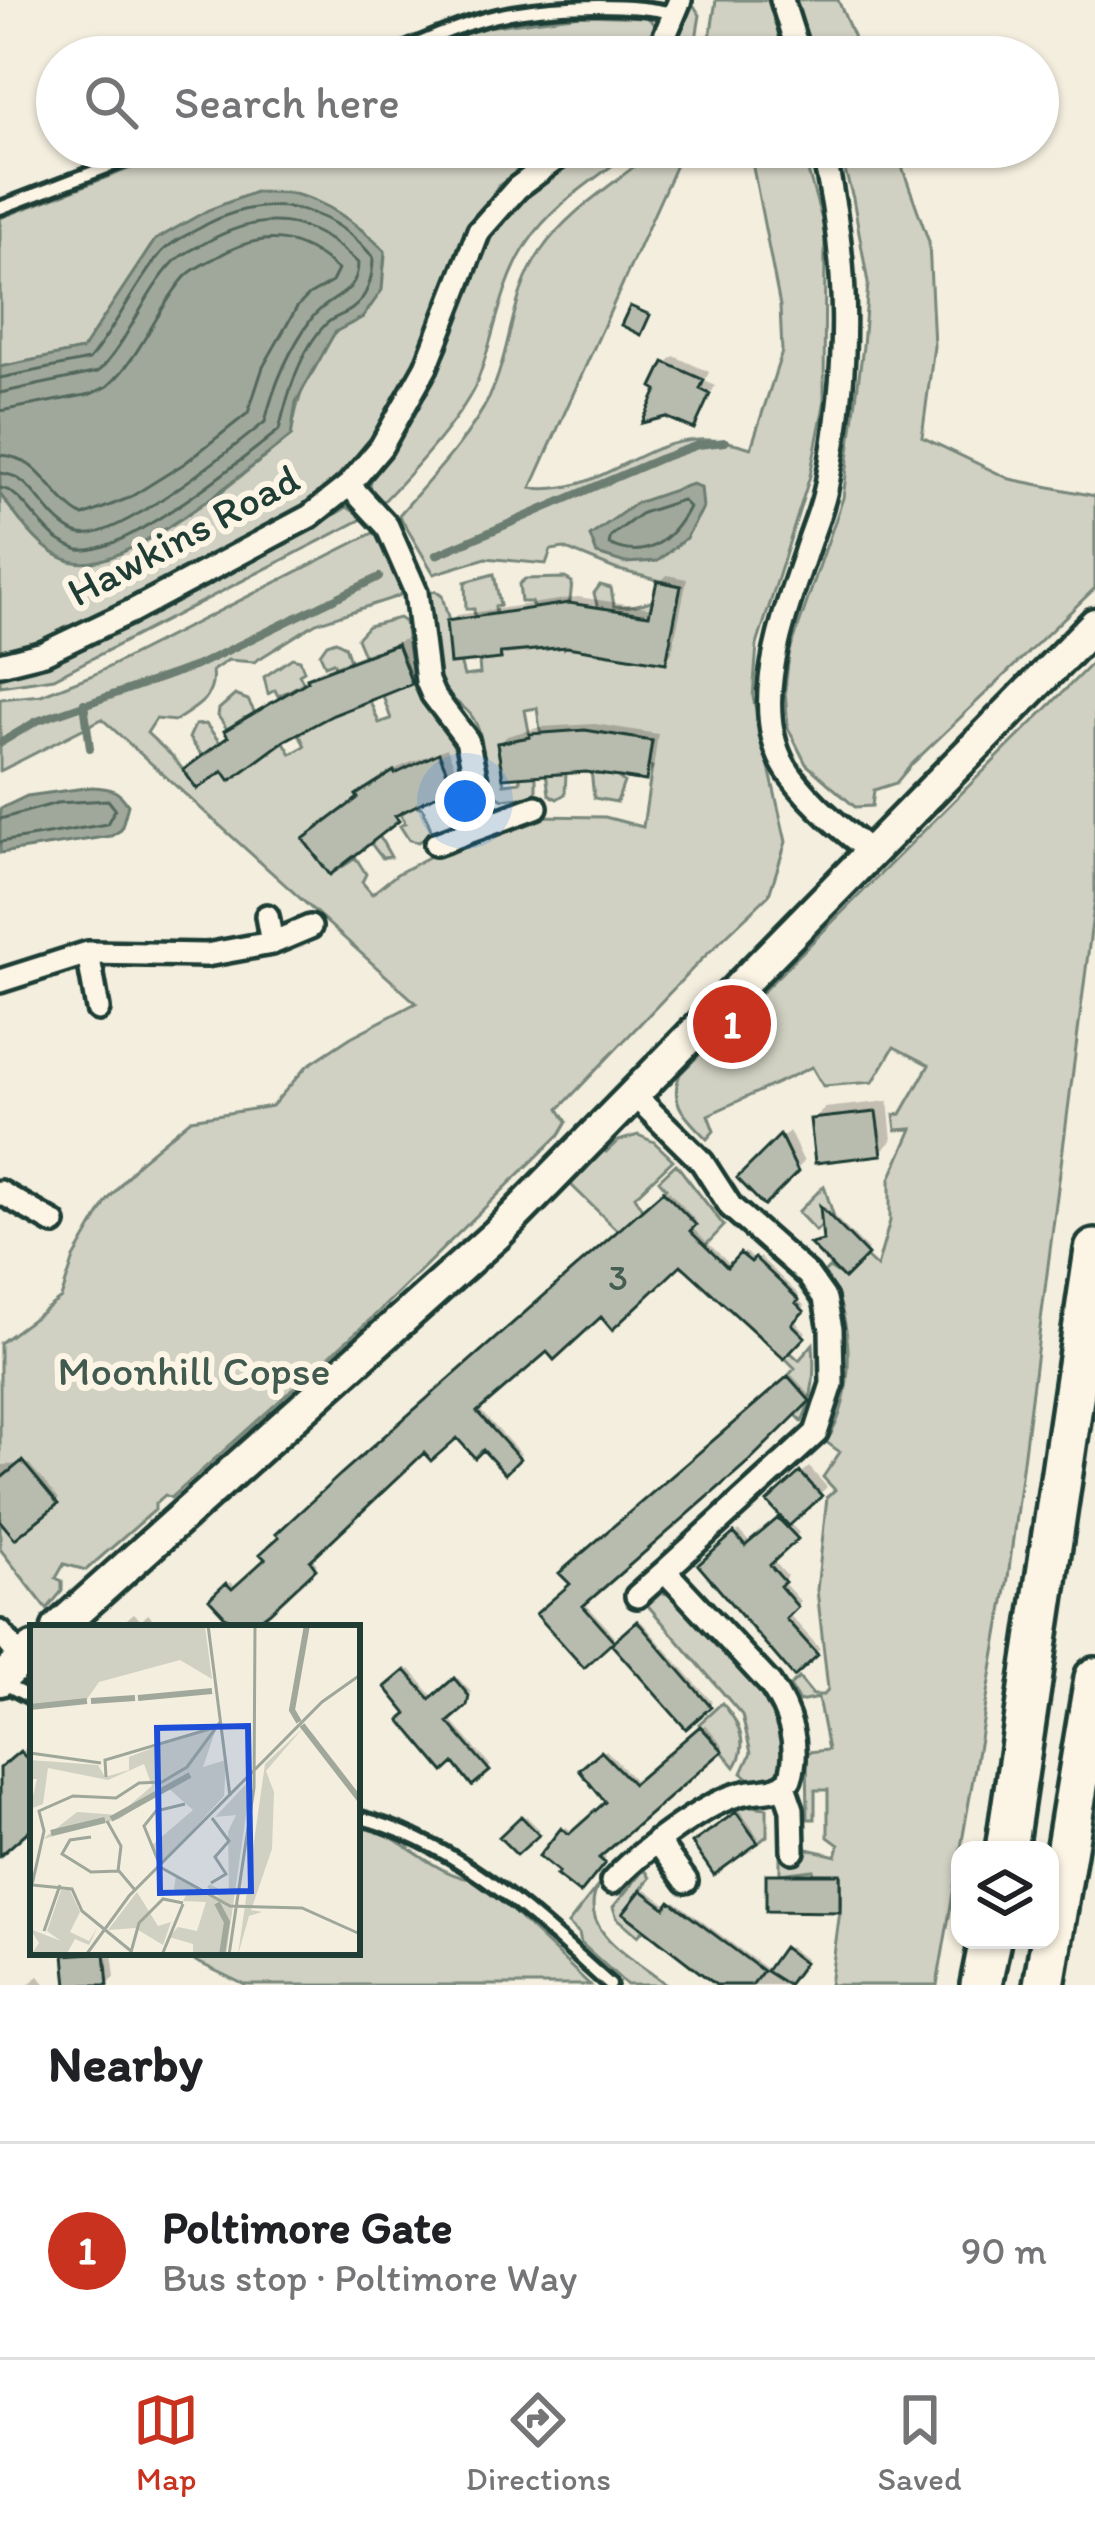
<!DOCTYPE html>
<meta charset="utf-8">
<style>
body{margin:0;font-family:Itim,sans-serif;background:#f2f2f2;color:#202124}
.controls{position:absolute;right:36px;bottom:36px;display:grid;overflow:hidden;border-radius:24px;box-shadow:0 3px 9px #0004}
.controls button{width:108px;height:108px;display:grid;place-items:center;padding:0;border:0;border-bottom:3px solid #e0e0e0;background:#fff;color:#202124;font:60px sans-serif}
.you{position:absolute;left:465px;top:801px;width:42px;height:42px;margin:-30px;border:9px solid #fff;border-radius:50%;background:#1a73e8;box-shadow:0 0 0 18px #1a73e833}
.badge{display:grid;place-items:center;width:78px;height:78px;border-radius:50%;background:#c8321e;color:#fff;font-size:39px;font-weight:700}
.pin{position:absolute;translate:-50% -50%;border:6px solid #fff;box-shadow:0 3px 12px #0006}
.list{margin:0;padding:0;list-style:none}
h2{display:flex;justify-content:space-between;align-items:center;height:156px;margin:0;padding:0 48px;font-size:51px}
h2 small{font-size:39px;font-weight:400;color:#757577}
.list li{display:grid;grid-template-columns:78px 1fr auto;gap:36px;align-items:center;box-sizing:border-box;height:216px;padding:0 48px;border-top:3px solid #e0e0e0}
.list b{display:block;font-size:45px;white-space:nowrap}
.list p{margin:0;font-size:39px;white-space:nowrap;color:#757577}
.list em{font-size:39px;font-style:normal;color:#757577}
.icon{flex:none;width:66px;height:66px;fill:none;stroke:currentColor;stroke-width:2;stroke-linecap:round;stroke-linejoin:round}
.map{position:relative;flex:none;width:1095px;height:1985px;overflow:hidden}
.search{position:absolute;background:#fff;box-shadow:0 3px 9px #0004;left:36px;right:36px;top:36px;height:132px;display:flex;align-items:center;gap:30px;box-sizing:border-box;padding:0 42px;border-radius:66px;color:#757577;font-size:45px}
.sheet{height:372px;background:#fff}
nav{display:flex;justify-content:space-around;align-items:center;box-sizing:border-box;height:168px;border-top:3px solid #e0e0e0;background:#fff;font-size:33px;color:#757577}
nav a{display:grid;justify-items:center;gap:6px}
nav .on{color:#c8321e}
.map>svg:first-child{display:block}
</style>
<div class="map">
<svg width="1095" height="1985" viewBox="0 0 1095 1985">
<rect width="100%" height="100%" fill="#f3eede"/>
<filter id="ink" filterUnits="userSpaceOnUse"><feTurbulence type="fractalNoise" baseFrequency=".00833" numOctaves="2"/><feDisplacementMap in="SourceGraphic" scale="24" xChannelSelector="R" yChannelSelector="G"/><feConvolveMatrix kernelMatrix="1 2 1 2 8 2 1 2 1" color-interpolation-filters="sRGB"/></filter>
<g filter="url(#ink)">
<!-- green -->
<path fill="#d0d1c2" stroke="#78877b" stroke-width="3" fill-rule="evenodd" d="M716,0h53c6,19 17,40 5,57h-67z
M794,0h44l24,57h-51z
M692,3l8,12 -7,42h-29l11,-28z
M581,15l66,2 8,7 -9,33h-237l70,-29z
M186,147h365l-53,39 -41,69 -26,74 -32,70 -28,42 -66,69 -231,120 -74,22v-158l21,28 190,-22 80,-64c5,-35 19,-76 44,-103 6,-7 16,-8 24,-14 18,-14 26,-46 26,-67l-13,-14 -216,2 -74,110 -82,17v-149z
M589,147h48c-37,29 -85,57 -110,97 -27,42 -32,92 -50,138 -16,37 -67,92 -96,122l-11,-18 3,-15 126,-256z
M658,147h26l-153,341c88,9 116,-74 220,-40l31,-96 -2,-46 -31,-159h52l24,83 -1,175 -14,71 -53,169 -4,52 33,145 -17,53 -70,67 -140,147 8,13 -7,12 -187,183 -202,181 -6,-3 -10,9v6l-69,60 -22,-6 -8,14 6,3v10l-15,18 -47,-60v-206l61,-45 13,-40 33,-57 33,-40 51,-42 81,-13 35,-40 44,-29 65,-34 -314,-284 -102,52v-72l41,-4 52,-20 282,-143 27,58 -3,6 -83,27 -62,39 -26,-2 -16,11c4,28 -16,36 -37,50l-19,-2 -9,14 26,24 24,31 19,-13 -27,-37 6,-13 11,-1 15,20 48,8 -25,-34 -17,11 -9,-13 1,-7 16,-14 13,5 25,47 11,-5 7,12 14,-8 -6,-12 18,-11 -20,-36 -19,9 -3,-6 -7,4 -4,-17 28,-19 8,2 4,11 -5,3 24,45 47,-18 9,22 12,-4 -8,-23 30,-13 -16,-39 -17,6 -12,14 -11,-26 11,-12 31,-8 6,4c3,24 6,53 18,75 19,34 64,81 37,122l-12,-5 -9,-18 16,-9 -16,-33 -28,44 -18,-27 -37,24 35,62 -9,1 -38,-50 -41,31 28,35 25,-16 10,16 -4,8 10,12 25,-20 43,-23 96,-35 69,1 38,10 9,-60 -4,-1 4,-25 -51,-8 -6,40 23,4 6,5 -7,20 -23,-4 -3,-28 -41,4h16l-1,20 -8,5 -8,-5 -12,-86 -12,2 5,27 -33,7 7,40 16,-2v-7l16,-3v23l-33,4 -14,-9c-6,-24 -3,-50 -16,-72 -10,-17 -32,-20 -37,-41 -7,-28 4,-49 -9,-83l8,-3 7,5 22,80 16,-2 -1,-13 22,-3 -4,-32h6l3,27 51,-5 -4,-41 -20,1 -2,-6h-10l-2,-18 6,-5 40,-1 7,4 -7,65 33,-38 -4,-16 6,-8 11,3 3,18c25,3 46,-8 67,-20l-66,-17 -51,-21 -13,2 -5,14 -60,-6 -52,16 -35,-59c31,-36 68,-74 90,-117 23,-48 21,-103 52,-147 29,-43 79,-70 117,-104zM703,508c-28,50 -49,64 -106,46l-6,-18z
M838,147h57l34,95 5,104 -12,91 88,42 85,17v92l-184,177 -15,18 -22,7 -2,16 -17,1 -49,-43 -18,-36 -3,-38 4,-36 54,-156 20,-152 5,-63 -15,-85z
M347,507l17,11 -310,160 -54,8v-9l52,-14 98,-48 28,-22 104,-54 36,-14z
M494,574l6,31 -5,1 1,11 -21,2 -1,-10h-8l-1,-27z
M336,641l9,5 6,17 -15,6 -3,-7 -8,3 -5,-11 7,-10z
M1095,660v239l-87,679 -71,407h-107l10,-74v-36l-26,-1 -1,-4 -33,4v-21l28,-4 28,7 3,-11 -11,-8v-47h-13v29h-7l-1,-67 21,-2 -10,-52 -19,4 -9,-16 9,-8 14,17h11l4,-6 -11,-99 10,-93 8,-7 -12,-13 17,-25 -14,-10c30,-43 30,-127 -2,-169l5,-5 16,10 21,-21 11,10 13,-46v-42l22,-50 -16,1 -2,-15 7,-1 28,-49 -35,-18 -21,35 -50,4 -11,-19 -104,48 6,16 -7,8c-20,-21 -39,-35 -27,-65z
M415,805l8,3 10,27 -15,7 -9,-2 -9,-14 5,-3 -5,-9z
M638,1135l16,7 19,18 -38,36 8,15 -24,21 -54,-53 34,-33 7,6 12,-11z
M676,1164l48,62 -40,42 -24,-19 35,-24 -32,-34 3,-3 -7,-8z
M824,1186l9,28 -17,17 -18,-19z
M813,1344c2,28 1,52 -11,77l-7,-7 15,-13 -22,-25 7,-8 -10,-10 5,-6 9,8z
M658,1592l14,3 8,6 94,105 9,30v29l-12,15h-20l-9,-7 9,-20 -9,-38 -98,-114z
M722,1703c17,19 28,41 13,64l-36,-43z
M750,1806l17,2v28l-9,7 -23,-33z
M357,1823c46,11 78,56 123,57l110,105h-345l-68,-33h180z
M642,1872l4,-1 4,7 -27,35 21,16 -6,7 -21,-18 -4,-11z
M598,1886c-23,45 38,74 69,99h-40l-46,-42 -2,-9 -11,-10z"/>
<!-- water -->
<path fill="#a0a89b" stroke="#6c7d72" stroke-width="3" d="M255,192c12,1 28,-1 39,2 34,8 67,33 91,57l-3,39 -19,27 -28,15 -39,70 -5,34c-40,31 -165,137 -216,126 -32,-6 -57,-44 -75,-68v-127l82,-17 73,-110 53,-30z
M692,484l9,3 2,21 -17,30 -28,23 -33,2 -28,-9 -7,-18 46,-33z
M92,787c18,1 26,2 36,18l-7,25 -10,6 -111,17v-44l27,-13z"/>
<!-- shadow -->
<path fill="#0003" d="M674,356l35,16 -4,9 10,5 -22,40 -32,-38 5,-25z
M667,575l20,4 -15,73 -7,8 -98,-16 -62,6 -6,6 -50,-33 8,-8 121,-18 76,11 6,-26z
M405,639l13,35 -7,7 -180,55 -3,-5 89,-60z
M595,724l63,10 -5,36 -8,8 -145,-34 7,-8 33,-9z
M447,748l12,29 -56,32 -6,10 -37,-24 42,-29z
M888,1101l4,39 -12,13 -67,-33 12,-12z
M789,1131l15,31 -40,40 -23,-23z
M668,1190l28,31 -6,5 42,40 13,-14 11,9 4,-4 39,38 -3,3 9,8 -12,13 13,13 -22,23 -103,-94 -133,87 -70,60 43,46 -16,15 -22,-23 -26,-12 -33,15 -114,107 7,8 -3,3 -74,61 -27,-29 18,-17 6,6 111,-117z
M824,1206l44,44 -24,24 -30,-30 12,-4z
M792,1375l19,21 -65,64 -162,142 31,34 -31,28 -10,-80 -11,-11z
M29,1464l30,35 -43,36 -16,-18v-52z
M809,1467l18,20 -38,35 10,11 -27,26 15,17 -5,5 18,20 -12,12 32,36 -26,23 -92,-107 37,-34 12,13 33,-28 -13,-14z
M134,1613l7,8 7,-7 13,14h-44z
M641,1621l71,81 -25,23 -72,-81z
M410,1669l24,29 24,-20 13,14 -2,8 -20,18 42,48 -19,16 -83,-95z
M705,1725l18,21 -123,107 6,5 -26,32 -37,-35 23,-28 8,6 35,-31 -25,-32 22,-20 32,34z
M28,1746l5,5v69l-33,26v-73z
M740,1811l19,27 -44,33 -17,-30z
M526,1816l14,14 -23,21 -13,-14z
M772,1873h70v33l-3,3 -70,-33z
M646,1889l24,18 5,-6 94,70 20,-24 16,12 -20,26h-63l-95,-73z
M71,1952h41l3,25 -8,7 -37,1 -3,-29z
M39,1976l7,9h-19z"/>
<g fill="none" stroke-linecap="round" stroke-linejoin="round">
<!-- shore -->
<path stroke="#53685d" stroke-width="3" d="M0,378l89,-18c27,-33 45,-74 72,-107 10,-11 26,-18 39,-25 63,-36 125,-27 173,29 0,20 -4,39 -21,52 -8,6 -19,8 -26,15 -26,26 -39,72 -47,106 -36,29 -155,126 -200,120 -2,0 -15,-7 -17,-8 -22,-12 -40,-52 -62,-54
M0,393l98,-21c31,-31 45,-77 75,-109 8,-9 21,-14 32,-20 58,-33 104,-28 153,20 0,34 -29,32 -46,55 -23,32 -38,66 -47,104 -31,25 -147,120 -185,112 -6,-1 -12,-5 -17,-9 -22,-16 -32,-50 -63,-52
M0,411l91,-17 17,-8c33,-29 48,-76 77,-109 8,-9 21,-14 32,-20 46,-27 81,-23 121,13l-6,12 -23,13 -12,12 -34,60 -15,46 -63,50 -56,35 -46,18c-33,-18 -41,-59 -83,-61
M682,500l7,7c-17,33 -43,55 -80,37l2,-8 31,-23z
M0,819l57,-16 51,-3 7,9 -8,15 -107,18"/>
<!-- stream -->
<path stroke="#6c7d72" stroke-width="8" d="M436,555l223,-96 39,-14 27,-3
M84,703l6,45
M0,743l37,-22 159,-55 183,-89"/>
</g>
<!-- building -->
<path fill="#b8bcae" stroke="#1f3d34" stroke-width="3" d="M630,306l20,9 -9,20 -20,-10z
M664,362l40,18 -4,9 10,5 -16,35 -28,-12 -24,6 15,-33 -5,-3z
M657,581l24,5 -15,77 -99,-16 -67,6 1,6 -51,5 -4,-43 123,-18 80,12z
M397,644l15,40 -79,31 -49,26 -54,40 -7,-10 -26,18 -14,-19 45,-33 -4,-6 84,-50 -1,-3z
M585,730l67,11 -6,40 -60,-9 -83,6 -6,-35 33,-6 -1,-3z
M439,753l14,34 -58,29 4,5 -69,54 -27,-36 55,-41 -2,-3 38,-24 1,3z
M876,1112l6,43 -67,8 -5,-44z
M780,1135l18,37 -34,34 -27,-28z
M663,1191l33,34 -6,6 37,36 13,-14 11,9 4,-4 44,42 -3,3 8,8 -12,13 13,13 -21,22 -103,-94 -69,65 -11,-13 -47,43 -7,-8 -70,60 43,47 -15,15 -22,-24 -8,8 -18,-20 -26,23 -7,-8 -114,108 6,8 -46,43 -21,16h-13l-27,-29 17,-16 6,6 33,-30 -5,-5 19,-17 -3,-3 65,-60z
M820,1206l48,49 -24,24 -34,-35 13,-3z
M788,1376l22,25 -62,61 -165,144 31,35 -30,27 -48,-54 34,-30 -11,-11z
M22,1461l36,43 -43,35 -15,-18v-42z
M800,1472l22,24 -33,30 -22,-24z
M778,1518l20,21 -28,26 15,17 -5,4 18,21 -12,12 32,36 -24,22 -96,-112 36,-32 11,13z
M637,1621l74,86 -25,22 -75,-85z
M405,1670l25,29 24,-21 15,18 -2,10 -19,16 42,49 -18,15 -18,-23 -10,9 -44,-52 7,-6 -22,-27z
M700,1726l23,25 -124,107 6,5 -25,31 -24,-19 3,-3 -20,-16 22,-28 8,6 36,-32 -26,-32 22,-19 32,33z
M20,1751l13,14v62l-33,29v-88z
M736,1812l22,31 -44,32 -22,-32z
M521,1816l18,19 -22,20 -18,-18z
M766,1874h74v38l-74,-1z
M641,1890l24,18 5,-7 93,70 -11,14h-36l-93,-72z
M783,1947l21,16 -16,22 -22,-14z
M105,1952l3,33h-41l-3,-30z"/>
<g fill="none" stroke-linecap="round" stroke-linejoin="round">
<!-- service casing -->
<g stroke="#1f3d34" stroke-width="20">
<path id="service" d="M387,57c29,-12 58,-26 88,-35 51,-17 145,-21 197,-9
M0,208l159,-61
M7,1680l5,8 21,11
M357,1817c101,25 177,100 253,168"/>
</g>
<!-- minor casing -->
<g stroke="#1f3d34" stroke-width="30">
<path id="minor" d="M782,0l18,57
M656,57l24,-57
M822,147c28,118 28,218 5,337 -4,24 -15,47 -22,70 -21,63 -60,161 -14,222 21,29 52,54 80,76
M349,485l38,41 29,66 11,89 6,14 34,45 15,66 10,17
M0,664l44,-11 88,-42 178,-95 39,-31 32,-38 45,-80 53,-136 38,-43 55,-41
M436,844l100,-37
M267,916l5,27
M88,953l10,56
M0,981l88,-28 118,2 66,-12 38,-16
M0,1192l54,31
M637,1596l28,-25
M0,1632l22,27
M784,1786l8,23 1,42
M657,1841l29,40
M612,1882c26,-29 87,-75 125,-87 19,-7 38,0 53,-16 11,-33 -1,-68 -20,-95l-105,-113 151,-138 16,-49 -1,-55 -6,-30 -17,-24 -77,-68 -29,-45 -70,-69"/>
</g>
<!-- secondary casing -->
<g stroke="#1f3d34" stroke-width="39">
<path id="secondary" d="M58,1628l439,-394 598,-610
M0,1680l33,-31"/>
</g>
<!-- motorway casing -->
<g stroke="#1f3d34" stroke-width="48">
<path id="motorway" d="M1006,1850l89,-600
M981,1985l9,-45
M1044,1985l51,-307"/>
</g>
<!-- service -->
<use href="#service" stroke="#fcf5e5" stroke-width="10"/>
<!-- minor -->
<use href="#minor" stroke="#fcf5e5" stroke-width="21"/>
<!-- secondary -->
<use href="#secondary" stroke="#fcf5e5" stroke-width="30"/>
<!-- motorway -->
<use href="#motorway" stroke="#fcf5e5" stroke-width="39"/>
</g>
</g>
<g text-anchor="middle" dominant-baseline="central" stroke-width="12" stroke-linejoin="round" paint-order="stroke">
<!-- number labels -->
<g font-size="36" fill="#455d52">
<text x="618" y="1277">3</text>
</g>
<!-- street labels -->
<g font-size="42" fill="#1f3d34" stroke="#fcf5e5">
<text transform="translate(183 535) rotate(-28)">Hawkins Road</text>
</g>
<!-- park labels -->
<g font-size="42" fill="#425b50" stroke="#fcf5e5">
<text x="194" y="1370">Moonhill Copse</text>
</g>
</g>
<!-- overview -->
<g transform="translate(30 1625)">
<rect width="330" height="330" fill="#f3eede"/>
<path d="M0,0l175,2 7,52 -32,-19 -81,22 -12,17 -57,6zM188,98l-15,44 23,-7 -2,36 -60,65 -13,-15 42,-36 -26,-23 -48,32 -76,20 34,-27 41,3 34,-29 -8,-22 -36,16 -60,-12 -5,36 -13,5 7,-30h-7v-19l68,5 7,12 24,-7v-13zM272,104l-36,42 8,21 -2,57 -21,61 11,2 -13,4 -11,39 27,-191zM221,154l-25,176h-33v-11l-24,-7 9,-10 19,4 9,-29 -23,-1 3,-6 -12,-6 2,-14 44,23 -13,-11 3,-3 19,11 -1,-63 8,-17 -21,2zM31,265h9l10,22 -10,20 19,9 8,-13 -8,17 -14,-6 -9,16h-35l8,-12 -9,-14 31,12 -14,-10zM107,267l21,34 13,-4 -8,23 -28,-17 -27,2z" fill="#d0d1c2"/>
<path fill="none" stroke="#a0a89b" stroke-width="6" d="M108,73l74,-7M61,76l44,-3M0,82l57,-6M269,97l-7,-12 15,-85M272,100l58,75M81,194l79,-44M21,208l54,-13M187,278l10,19 -5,33"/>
<path fill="none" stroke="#9ea79a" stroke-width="3" d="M178,0l22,171M0,128l71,10M76,152l-1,-17 108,-32M77,196l14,25 -3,25M61,212l-21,3 -8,14 29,18 28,-1 16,19M129,238l-15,-37 12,-15 29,-7M130,242l70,39 72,2 58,26M181,258l15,-9 -11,-17 14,-16 -17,-23M14,306l16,-46M101,326l-49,-40 -10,-22 -40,-4 12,-54 -5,-20 34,-15 43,2 23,-15 23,-1 25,-15 34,-46M101,327l8,-29 24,-24 20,4M56,330l43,-59 193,-194 38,-27M132,330l21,-51M199,330l25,-167 1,-163"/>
<path fill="#1d4ed8" fill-opacity="0.15" stroke="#1d4ed8" stroke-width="6" d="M218,101l3,165 -91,2 -3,-165z"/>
<rect width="330" height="330" fill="none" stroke="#1f3d34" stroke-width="6"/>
</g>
</svg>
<div class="controls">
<button><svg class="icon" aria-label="layers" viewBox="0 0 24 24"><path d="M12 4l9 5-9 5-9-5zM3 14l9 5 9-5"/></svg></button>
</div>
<div class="you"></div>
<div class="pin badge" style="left:732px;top:1024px">1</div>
<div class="search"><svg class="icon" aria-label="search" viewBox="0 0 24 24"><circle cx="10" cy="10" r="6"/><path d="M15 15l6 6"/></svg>Search here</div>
</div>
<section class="sheet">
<h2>Nearby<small></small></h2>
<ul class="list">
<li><span class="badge">1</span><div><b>Poltimore Gate</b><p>Bus stop · Poltimore Way</p></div><em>90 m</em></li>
</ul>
</section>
<nav>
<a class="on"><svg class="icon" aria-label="map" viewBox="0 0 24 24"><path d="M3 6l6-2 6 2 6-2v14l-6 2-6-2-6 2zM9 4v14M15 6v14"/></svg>Map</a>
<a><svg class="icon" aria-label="directions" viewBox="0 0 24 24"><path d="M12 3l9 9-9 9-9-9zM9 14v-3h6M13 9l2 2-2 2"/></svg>Directions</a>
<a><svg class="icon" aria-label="saved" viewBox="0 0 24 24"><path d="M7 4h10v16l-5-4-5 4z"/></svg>Saved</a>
</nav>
